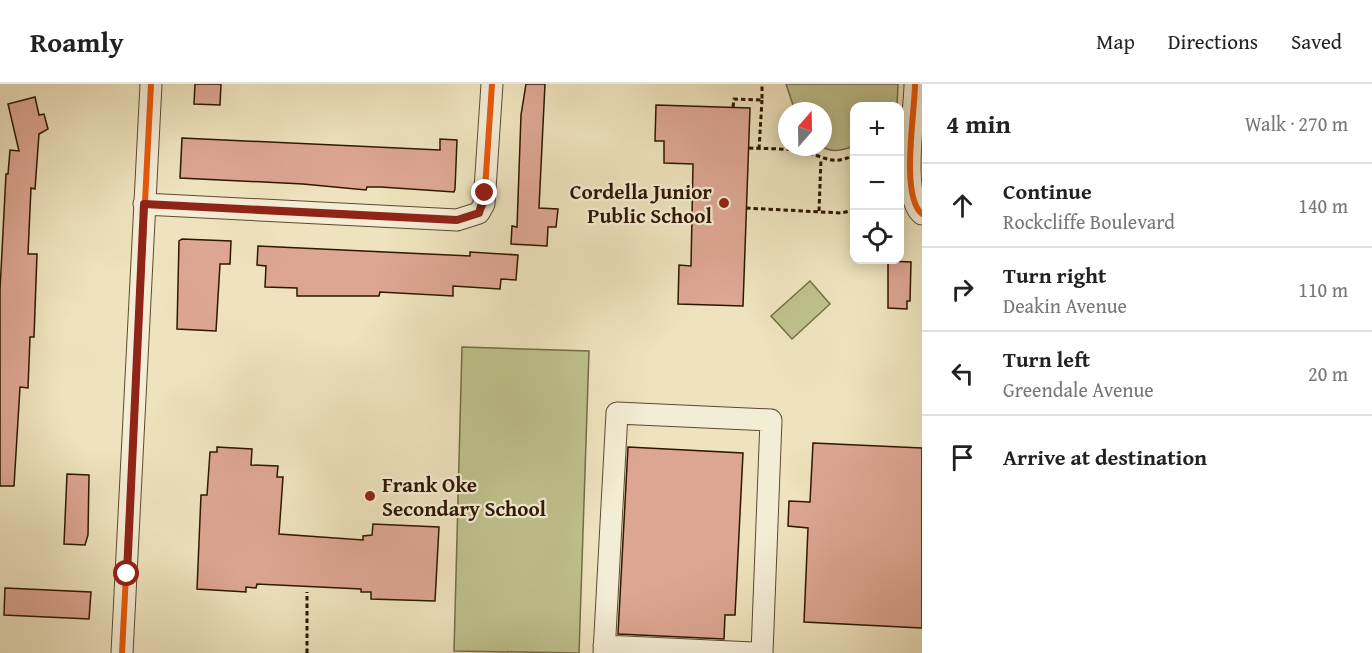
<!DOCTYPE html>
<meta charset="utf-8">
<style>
body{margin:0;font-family:"Gentium Book Plus",serif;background:#f6f6f6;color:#222}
.controls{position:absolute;right:18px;top:18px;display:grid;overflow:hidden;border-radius:12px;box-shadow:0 3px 15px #0003}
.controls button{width:54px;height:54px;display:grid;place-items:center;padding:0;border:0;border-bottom:2px solid #e0e0e0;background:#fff;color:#222;font:30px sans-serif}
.compass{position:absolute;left:778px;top:18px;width:54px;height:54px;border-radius:50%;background:#fff;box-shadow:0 3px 15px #0003;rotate:20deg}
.stop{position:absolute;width:18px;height:18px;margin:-14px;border:4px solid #8f2418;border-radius:50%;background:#fff}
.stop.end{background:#8f2418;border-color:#fff;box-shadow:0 2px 6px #0008}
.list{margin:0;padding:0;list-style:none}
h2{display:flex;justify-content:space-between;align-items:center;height:78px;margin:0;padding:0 24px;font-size:26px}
h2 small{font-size:20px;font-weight:400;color:#767676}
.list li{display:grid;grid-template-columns:39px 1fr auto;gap:18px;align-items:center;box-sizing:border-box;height:84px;padding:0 24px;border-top:2px solid #e0e0e0}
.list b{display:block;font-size:22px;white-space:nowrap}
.list p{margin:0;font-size:20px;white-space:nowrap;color:#767676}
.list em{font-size:20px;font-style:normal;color:#767676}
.icon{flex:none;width:33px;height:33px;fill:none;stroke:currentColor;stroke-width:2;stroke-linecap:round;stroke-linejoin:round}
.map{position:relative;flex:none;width:922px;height:569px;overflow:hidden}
header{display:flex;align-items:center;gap:36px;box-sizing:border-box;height:84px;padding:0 30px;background:#fff;border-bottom:2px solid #e0e0e0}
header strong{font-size:28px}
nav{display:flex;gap:33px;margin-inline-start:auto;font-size:21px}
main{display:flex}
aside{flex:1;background:#fff}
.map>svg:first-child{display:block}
</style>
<header>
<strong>Roamly</strong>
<nav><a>Map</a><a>Directions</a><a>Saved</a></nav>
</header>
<main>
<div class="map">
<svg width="922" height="569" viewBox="0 0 922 569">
<rect width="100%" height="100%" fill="#eee3be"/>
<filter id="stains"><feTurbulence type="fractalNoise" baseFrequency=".00333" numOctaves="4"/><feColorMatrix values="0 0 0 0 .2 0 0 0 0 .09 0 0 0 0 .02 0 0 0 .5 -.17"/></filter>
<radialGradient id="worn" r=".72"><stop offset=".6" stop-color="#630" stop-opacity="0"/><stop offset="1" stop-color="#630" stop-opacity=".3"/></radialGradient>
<!-- green -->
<path fill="#bfc18d" stroke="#766c46" stroke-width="1.5" d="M786,0h112l-1,22h-43v40c-11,4 -21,7 -32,1l1,-36h-28z
M810,197l20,23 -38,35 -21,-23z
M462,263l127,4 -10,302 -125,-2z"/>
<!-- building -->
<path fill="#dda693" stroke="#2e1600" stroke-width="1.5" d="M195,0h26l-1,21 -26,-1z
M526,0h19l-6,124 19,1 -2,18h-8l-1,19 -36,-2 1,-18 5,1 4,-112z
M35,13l4,18 5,-1 4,15 -9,5 -4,55 -4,-1 -3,66h9l-3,83h-4l-2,51 -8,-1 -6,99h-14v-196l6,-116h2l2,-24 9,1 -11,-47z
M656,21l94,3 -7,198 -65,-2 1,-39 12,1 2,-102 -29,-1v-22h-9z
M182,54l258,12v-11l17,1 -2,49 -1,3 -73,-5h-14l-1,3 -63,-6 -123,-6z
M182,155l49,2 -1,23h-10l-4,67 -39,-2 2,-88z
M258,162l212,10v-4l48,3 -2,25 -15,-1 -1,10 -47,-3v10l-73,-4 -1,4h-82v-8l-32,-1 1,-21 -9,-1z
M888,177l23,1 -1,39h-3v8l-19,-1z
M813,359l109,5v180l-118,-6 4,-94 -20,-2 1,-25 21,1z
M217,363l35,2 -1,16 27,1 -1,11h6l-4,57 84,6v-4l9,-1 1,-11 66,3 -4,74 -64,-2v-7h-10v-3l-104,-5 -1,4 -10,-1v5l-49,-3 4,-94h6l3,-43h7z
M628,363l115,6 -8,162h-10l-1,24 -106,-5z
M67,390l22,1 -1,60 -3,10 -21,-1z
M5,504l86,4 -2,27 -85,-4z"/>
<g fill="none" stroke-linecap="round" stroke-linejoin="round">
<!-- minor casing -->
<g stroke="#5e4930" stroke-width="23">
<path id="minor" d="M915,0c0,28 -15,112 7,130
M144,120l313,16 22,-7 5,-9 8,-120
M604,562l149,7
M122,569l29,-569
M604,569l13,-240 154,7 -9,233"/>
</g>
<!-- path -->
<path stroke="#2e1600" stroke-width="3" stroke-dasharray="4.5 3" stroke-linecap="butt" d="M733,23l1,-8 28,1v-16
M749,64c18,1 39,0 56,4 21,5 27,14 49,3
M759,65l3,-49
M746,124l95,5 13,-3
M819,127l2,-52
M307,569v-61"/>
<!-- minor -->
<use href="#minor" stroke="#f4edd5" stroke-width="21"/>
<!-- cycleway casing -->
<g stroke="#f4edd5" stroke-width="10">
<path id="cycleway" d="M915,0c0,28 -15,112 7,130
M144,120l313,16 22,-7 5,-9 8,-120
M122,569l29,-569"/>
</g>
<!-- cycleway -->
<use href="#cycleway" stroke="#e8590c" stroke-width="6"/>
</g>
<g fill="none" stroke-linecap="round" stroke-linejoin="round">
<!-- route -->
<path stroke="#8f2418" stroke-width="8" d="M127,490l17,-370 313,16 22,-7 6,-20"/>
</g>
<!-- markers -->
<g fill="#8f2418" stroke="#f4edd5" stroke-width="2">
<circle cx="724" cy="119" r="6"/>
<circle cx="370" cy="412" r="6"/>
</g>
<g text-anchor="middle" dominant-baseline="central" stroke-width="4.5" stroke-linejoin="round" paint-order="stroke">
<!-- poi labels -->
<g font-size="21" font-weight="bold" fill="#2e1600" stroke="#f4edd5" text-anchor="end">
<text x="712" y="107">Cordella Junior<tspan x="712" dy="24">Public School</tspan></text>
<text x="382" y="400" text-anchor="start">Frank Oke<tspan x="382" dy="24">Secondary School</tspan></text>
</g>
</g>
<rect width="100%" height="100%" filter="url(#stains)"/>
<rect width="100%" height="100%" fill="url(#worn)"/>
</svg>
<div class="controls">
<button>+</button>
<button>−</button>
<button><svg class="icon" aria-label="locate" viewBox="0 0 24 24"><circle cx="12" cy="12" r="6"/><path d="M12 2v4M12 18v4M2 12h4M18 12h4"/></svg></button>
</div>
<svg class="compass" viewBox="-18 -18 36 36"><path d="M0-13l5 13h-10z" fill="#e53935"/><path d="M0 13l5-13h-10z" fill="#767676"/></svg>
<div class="stop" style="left:127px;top:490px"></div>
<div class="stop end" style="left:485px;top:109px"></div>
</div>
<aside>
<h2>4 min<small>Walk · 270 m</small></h2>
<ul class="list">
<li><svg class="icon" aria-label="ahead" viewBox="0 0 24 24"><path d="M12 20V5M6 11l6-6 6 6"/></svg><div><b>Continue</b><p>Rockcliffe Boulevard</p></div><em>140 m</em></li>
<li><svg class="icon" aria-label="right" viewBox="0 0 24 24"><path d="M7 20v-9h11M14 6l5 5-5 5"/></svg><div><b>Turn right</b><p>Deakin Avenue</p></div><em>110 m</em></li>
<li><svg class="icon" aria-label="left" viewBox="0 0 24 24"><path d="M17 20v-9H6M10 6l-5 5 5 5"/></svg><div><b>Turn left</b><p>Greendale Avenue</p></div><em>20 m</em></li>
<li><svg class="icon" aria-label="arrive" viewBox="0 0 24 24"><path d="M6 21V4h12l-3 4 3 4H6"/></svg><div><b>Arrive at destination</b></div></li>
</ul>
</aside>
</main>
